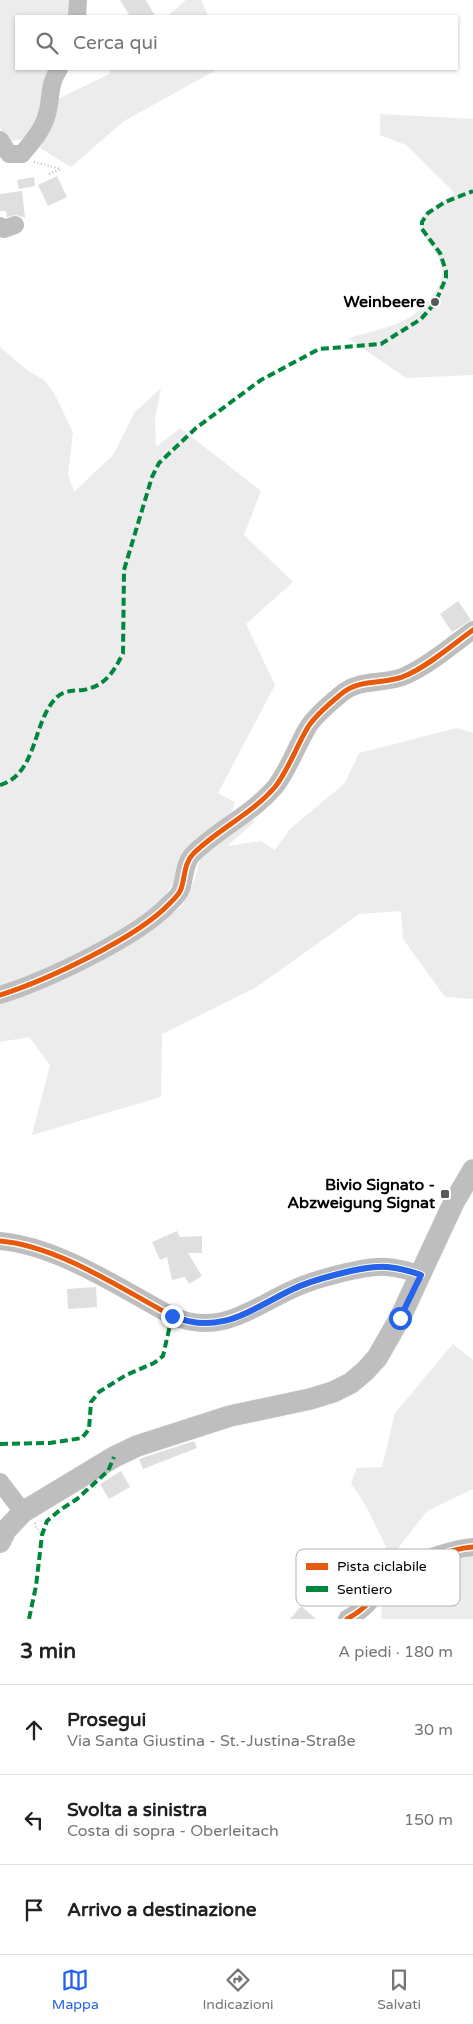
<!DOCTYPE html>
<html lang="it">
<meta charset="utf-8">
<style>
body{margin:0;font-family:"Varela Round",sans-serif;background:#f6f6f6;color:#202124}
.stop{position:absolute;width:15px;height:15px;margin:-11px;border:4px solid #2563eb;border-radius:50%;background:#fff}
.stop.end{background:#2563eb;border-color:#fff;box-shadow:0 1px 5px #0008}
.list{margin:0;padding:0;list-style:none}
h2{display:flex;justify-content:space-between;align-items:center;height:65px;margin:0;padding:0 20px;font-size:21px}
h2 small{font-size:16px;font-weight:400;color:#757577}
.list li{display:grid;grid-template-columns:32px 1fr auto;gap:15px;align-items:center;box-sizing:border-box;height:90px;padding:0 20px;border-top:1px solid #e0e0e0}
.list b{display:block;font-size:19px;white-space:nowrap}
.list p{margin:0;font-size:16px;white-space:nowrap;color:#757577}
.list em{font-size:16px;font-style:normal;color:#757577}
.icon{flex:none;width:28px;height:28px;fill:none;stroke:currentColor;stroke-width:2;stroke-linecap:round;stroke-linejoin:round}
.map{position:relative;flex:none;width:473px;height:1619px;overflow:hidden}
.search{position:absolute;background:#fff;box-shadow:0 1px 4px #0004;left:15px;right:15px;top:15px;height:55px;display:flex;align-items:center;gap:12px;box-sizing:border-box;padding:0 18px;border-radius:0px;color:#757577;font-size:19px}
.sheet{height:335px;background:#fff}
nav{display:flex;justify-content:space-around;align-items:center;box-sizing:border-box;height:70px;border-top:1px solid #e0e0e0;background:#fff;font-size:14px;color:#757577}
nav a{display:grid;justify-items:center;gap:2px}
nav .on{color:#2563eb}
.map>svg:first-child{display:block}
</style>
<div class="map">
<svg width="473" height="1619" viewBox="0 0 473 1619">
<rect width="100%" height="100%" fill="#fff"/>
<!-- green -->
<path fill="#ececec" d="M0,0h75l-2,16h-57v53h39l-24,68 -23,5 -7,-10 -1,-9z
M186,0h15l7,16h-41z
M111,69h107l-94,52 -53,46 -31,-19 13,-32 3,-16 53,-26z
M380,114l93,5v256l-67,3 -58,-40c18,-5 38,-9 55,-17 16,-7 43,-34 39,-53 -3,-17 -18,-26 -21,-40 -1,-3 0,-8 0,-11l34,-24 -49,-48 -26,-10z
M0,347l27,23 17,10 10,13 19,39 -5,42 6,18 39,-37 22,-43 26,-24 -6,31 1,28 24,-19 81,63 -17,44 49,47 -47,42 29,61 -57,108 17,9 -5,15 -53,60 -15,23 -17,15 -44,28 -72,34 -29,10z
M457,728l16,5v266l-28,-2 -42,-58 -2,-28 -42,3 -104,74 -93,46 -1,63 -129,38 18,-70 -21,-28 -29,5v-39l151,-74 31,-23 13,-27 5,-20 10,-11 42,-29 3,3 -28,24 34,-5 14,9 15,-21 55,-46 14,-30z
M453,1344l20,16v129l-46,22 -42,54 88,-15v69h-92l4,-53 -16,7 17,-26 -19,-39 -16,-25 6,-15 25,-1 13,-54z"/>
<!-- building -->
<path fill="#dfdfdf" d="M120,0h26l9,16h-25z
M57,176l10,21 -19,9 -10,-21z
M34,177l1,9 -16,3 -2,-9z
M22,191l3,27 -9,-3 -9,2 -1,-6h-6v-17z
M458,601l13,19 -19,12 -12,-18z
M177,1231l3,6 22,-1v17h-14l14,23 -13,8 -4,-7 -13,3 -5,-23 -7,3 -8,-18z
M96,1287l1,20 -29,2 -1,-20z
M194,1441l3,7 -54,21 -4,-10z
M121,1471l9,16 -21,12 -9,-15z
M301,1606l15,13h-26z"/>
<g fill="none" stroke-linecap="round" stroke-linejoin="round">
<!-- major casing -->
<g stroke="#dbdbdb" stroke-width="22">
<path id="major" d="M0,1542l6,-12 17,-18 91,-55 23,-11 93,-30 80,-17 23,-7 18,-9 14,-12 12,-13 23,-40 54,-116 19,-32"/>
</g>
<!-- path -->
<path stroke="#b9b9b9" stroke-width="2" stroke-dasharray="1 2.5" stroke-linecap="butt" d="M34,162l27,7
M49,174l12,-5
M35,1523v3l7,9"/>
<!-- minor -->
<path stroke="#bebebe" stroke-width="18" d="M77,16l1,-16
M0,140l9,14h13c10,-12 21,-24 25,-40 5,-17 1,-29 12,-45
M0,226l4,3 11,-4
M0,995c45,-14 137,-57 169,-91 4,-4 10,-9 12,-15 4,-11 3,-26 12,-35 25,-25 59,-40 82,-67 14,-18 21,-40 33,-60 7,-11 21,-23 32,-32 19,-18 45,-9 67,-20 24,-11 45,-30 66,-45
M0,1241c58,5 122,48 172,75 48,20 78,-7 119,-26 20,-10 75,-25 96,-23 12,1 23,4 34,8
M0,1482l23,30
M347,1619c11,-6 23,-15 28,-26 2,-3 3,-8 5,-11 13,-14 74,-34 93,-35"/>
<!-- major -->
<use href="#major" stroke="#bebebe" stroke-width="21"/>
<!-- quiet -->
<path stroke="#00873e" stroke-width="4" stroke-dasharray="8 4" stroke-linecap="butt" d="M0,785c38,-11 32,-64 57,-88 8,-7 16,-6 26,-7 22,-4 31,-18 40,-37l1,-83 28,-93 7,-14 37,-35 65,-48 58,-31 62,-5 40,-25 14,-16 11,-25v-7l-6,-18 -18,-24v-7l6,-9 17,-11 28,-11
M0,1444l50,-1 32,-5 7,-9 2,-27 8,-10 27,-17 28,-12 9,-7 9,-40
M29,1619l7,-33 6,-51 5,-14 13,-11 17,-11 31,-28 6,-14"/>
<!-- cycleway casing -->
<g stroke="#fff" stroke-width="8">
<path id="cycleway" d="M0,995c45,-14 137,-57 169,-91 4,-4 10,-9 12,-15 4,-11 3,-26 12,-35 25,-25 59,-40 82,-67 14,-18 21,-40 33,-60 7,-11 21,-23 32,-32 19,-18 45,-9 67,-20 24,-11 45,-30 66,-45
M0,1241c58,5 122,48 172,75 48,20 78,-7 119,-26 20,-10 75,-25 96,-23 12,1 23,4 34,8
M347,1619c11,-6 23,-15 28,-26 2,-3 3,-8 5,-11 13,-14 74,-34 93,-35"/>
</g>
<!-- cycleway -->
<use href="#cycleway" stroke="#e8590c" stroke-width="5"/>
</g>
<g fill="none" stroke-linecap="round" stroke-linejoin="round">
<!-- route -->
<path stroke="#2563eb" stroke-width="6" d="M172,1316c48,20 78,-6 119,-26 20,-10 74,-25 96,-23 12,1 23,4 34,8l-21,43"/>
</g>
<!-- markers -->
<g fill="#595959" stroke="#fff" stroke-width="2">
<circle cx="435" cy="302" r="5"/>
<rect x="440" y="1189" width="10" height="10" rx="2.5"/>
</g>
<g text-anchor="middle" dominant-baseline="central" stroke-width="4" stroke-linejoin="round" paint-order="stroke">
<!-- poi labels -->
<g font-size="16" font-weight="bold" fill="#000" stroke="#fff" text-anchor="end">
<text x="425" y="302">Weinbeere</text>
<text x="435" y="1185">Bivio Signato -<tspan x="435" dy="18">Abzweigung Signat</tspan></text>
</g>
</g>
<!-- legend -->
<rect x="296" y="1549" width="164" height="57" rx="8" fill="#fff" stroke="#b2b2b2" stroke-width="1"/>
<rect x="306" y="1563" width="22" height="7" fill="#e8590c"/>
<rect x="306" y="1586" width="22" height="6" fill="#00873e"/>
<g font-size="14" fill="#000">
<text x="337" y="1571">Pista ciclabile</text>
<text x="337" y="1594">Sentiero</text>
</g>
</svg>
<div class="stop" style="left:400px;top:1318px"></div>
<div class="stop end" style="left:172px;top:1316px"></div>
<div class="search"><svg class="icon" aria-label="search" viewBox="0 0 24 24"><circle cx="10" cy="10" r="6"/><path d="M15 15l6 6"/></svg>Cerca qui</div>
</div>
<section class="sheet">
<h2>3 min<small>A piedi · 180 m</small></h2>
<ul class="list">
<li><svg class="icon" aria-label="ahead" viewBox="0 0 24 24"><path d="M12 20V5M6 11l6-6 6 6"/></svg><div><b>Prosegui</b><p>Via Santa Giustina - St.-Justina-Straße</p></div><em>30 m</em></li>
<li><svg class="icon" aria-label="left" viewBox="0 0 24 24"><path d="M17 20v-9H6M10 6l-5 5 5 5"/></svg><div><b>Svolta a sinistra</b><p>Costa di sopra - Oberleitach</p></div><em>150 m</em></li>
<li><svg class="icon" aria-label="arrive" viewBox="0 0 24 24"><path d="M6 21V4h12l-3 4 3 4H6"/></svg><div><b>Arrivo a destinazione</b></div></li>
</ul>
</section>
<nav>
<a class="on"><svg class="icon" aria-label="map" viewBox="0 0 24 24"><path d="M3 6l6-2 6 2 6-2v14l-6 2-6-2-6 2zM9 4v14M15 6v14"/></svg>Mappa</a>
<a><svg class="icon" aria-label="directions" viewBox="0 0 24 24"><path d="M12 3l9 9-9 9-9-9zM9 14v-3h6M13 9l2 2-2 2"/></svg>Indicazioni</a>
<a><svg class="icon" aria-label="saved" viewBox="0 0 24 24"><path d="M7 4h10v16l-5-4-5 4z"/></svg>Salvati</a>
</nav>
